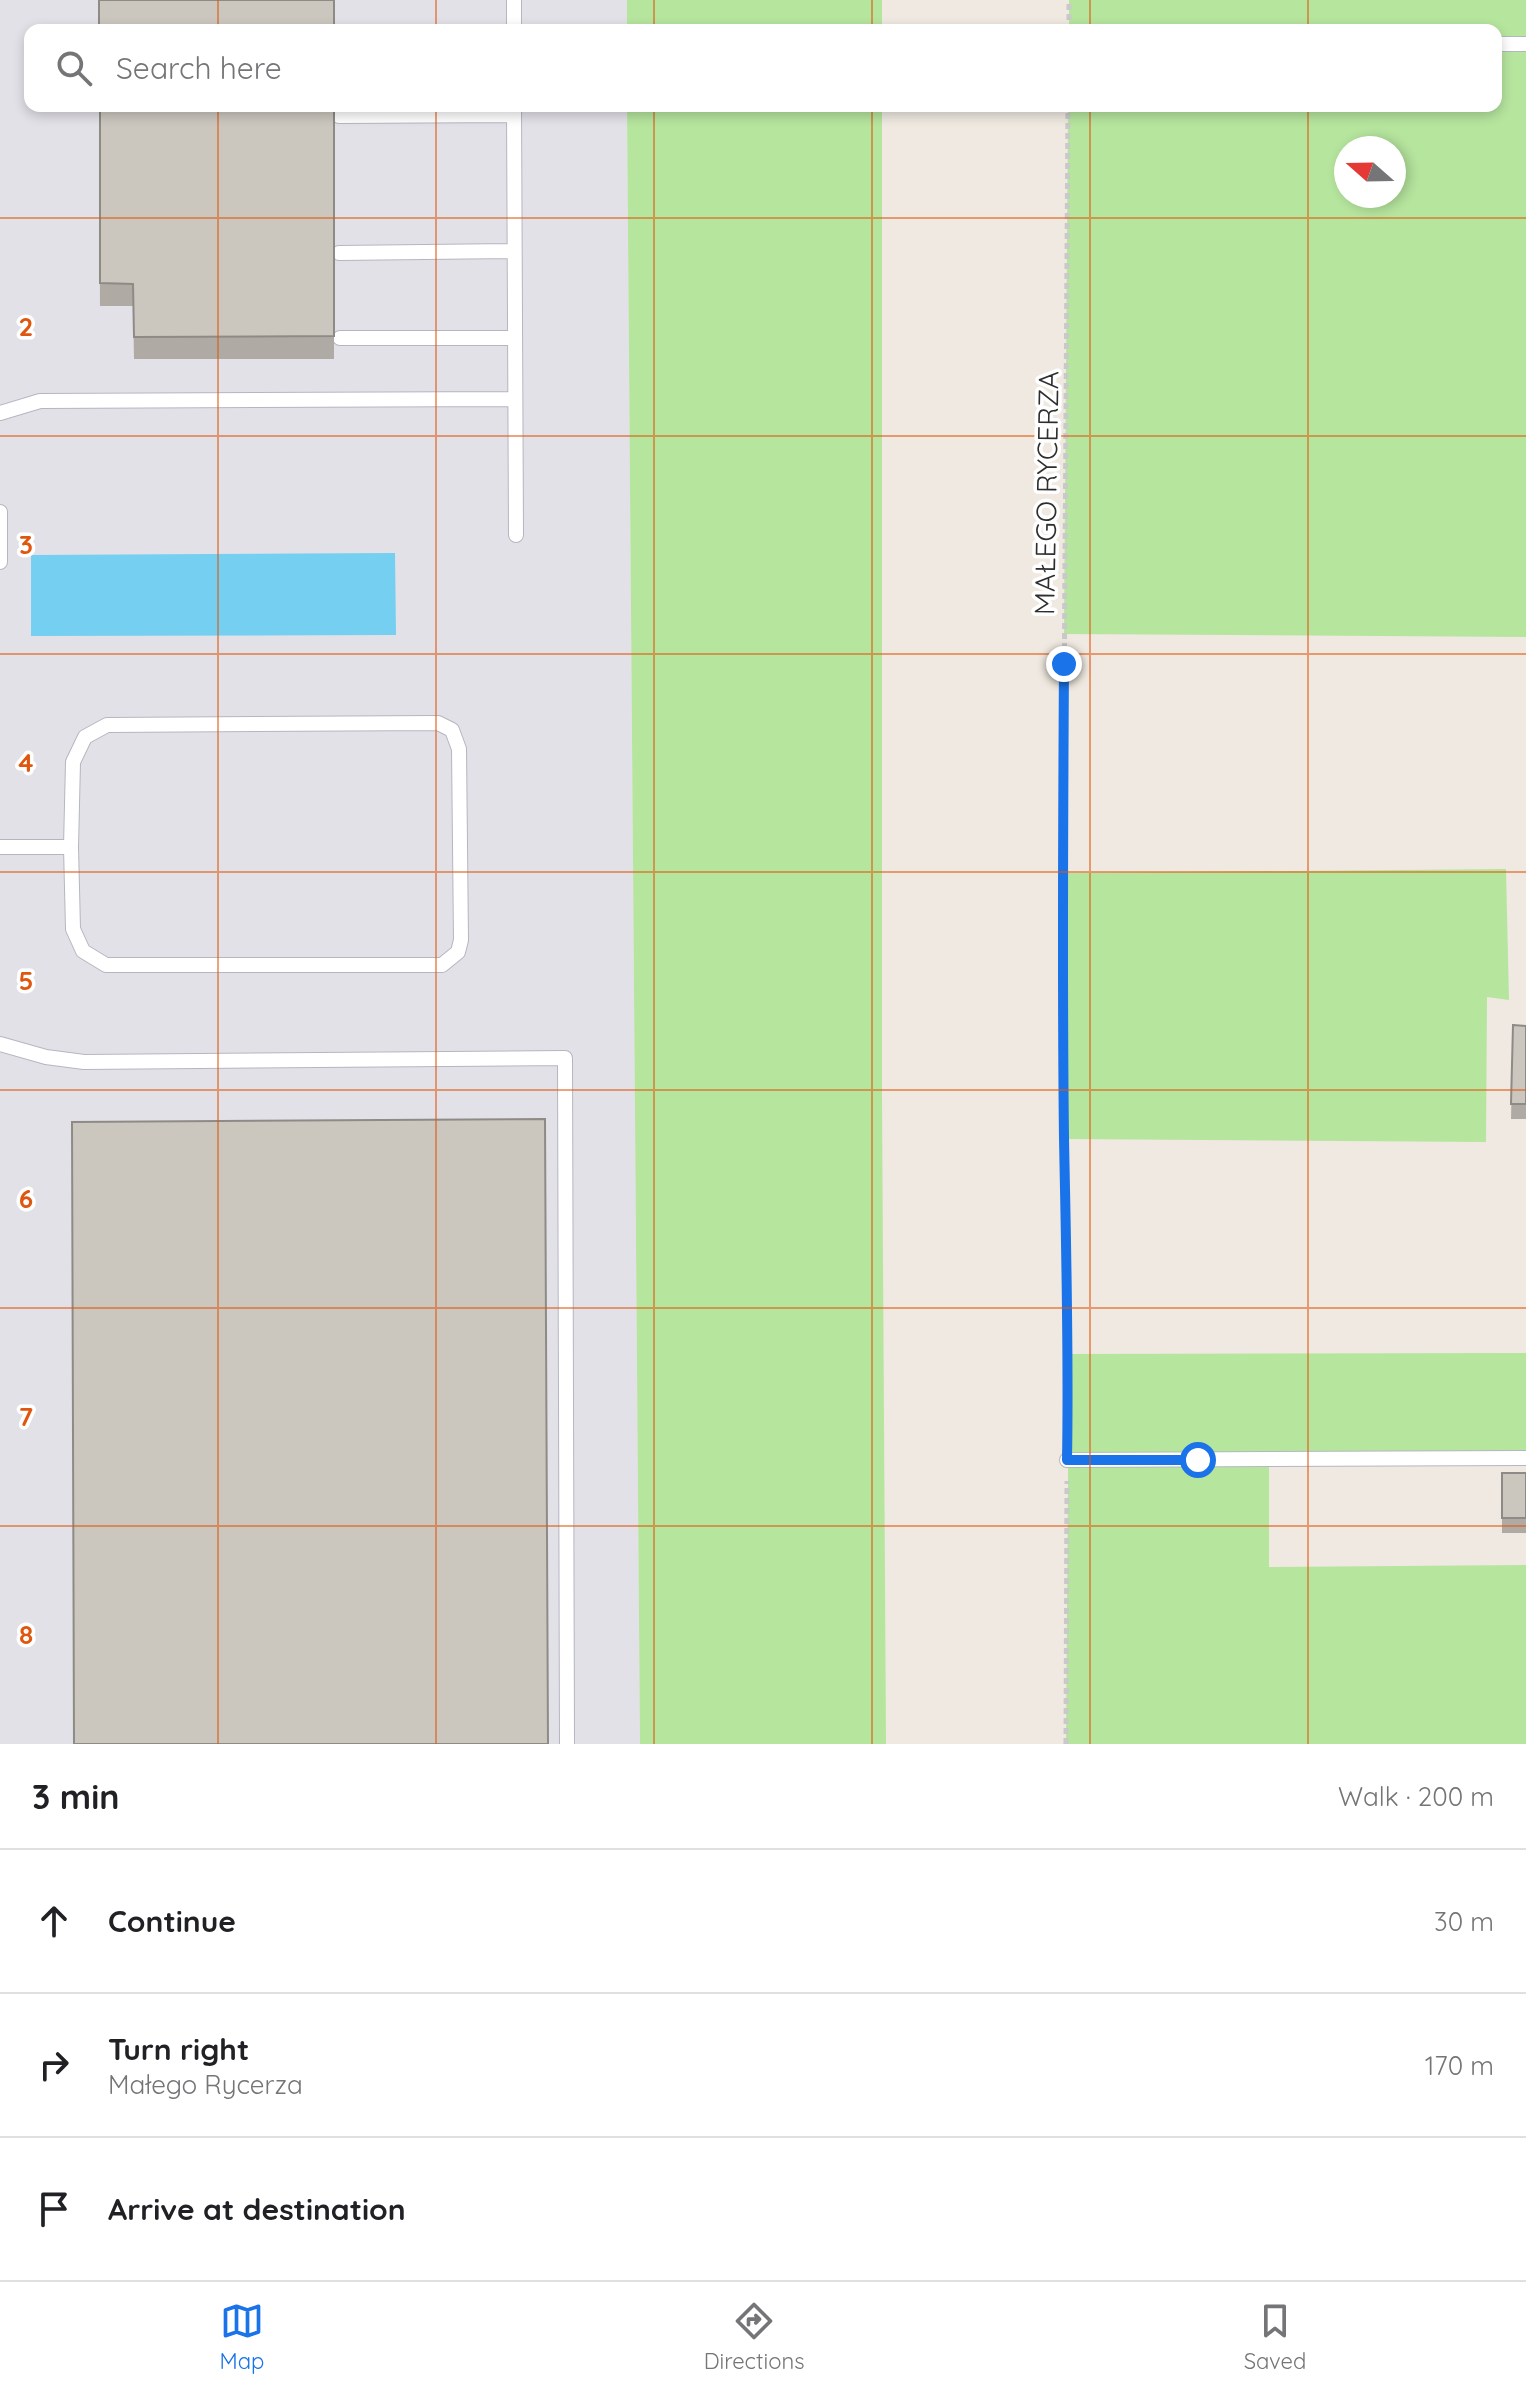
<!DOCTYPE html>
<meta charset="utf-8">
<style>
body{margin:0;font-family:Quicksand,sans-serif;background:#f2f2f2;color:#202124}
.compass{position:absolute;left:1334px;top:136px;width:72px;height:72px;border-radius:50%;background:#fff;box-shadow:0 4px 12px #0003;rotate:290deg}
.stop{position:absolute;width:24px;height:24px;margin:-18px;border:6px solid #1a73e8;border-radius:50%;background:#fff}
.stop.end{background:#1a73e8;border-color:#fff;box-shadow:0 2px 8px #0008}
.list{margin:0;padding:0;list-style:none}
h2{display:flex;justify-content:space-between;align-items:center;height:104px;margin:0;padding:0 32px;font-size:34px}
h2 small{font-size:26px;font-weight:400;color:#757577}
.list li{display:grid;grid-template-columns:52px 1fr auto;gap:24px;align-items:center;box-sizing:border-box;height:144px;padding:0 32px;border-top:2px solid #e0e0e0}
.list b{display:block;font-size:30px;white-space:nowrap}
.list p{margin:0;font-size:26px;white-space:nowrap;color:#757577}
.list em{font-size:26px;font-style:normal;color:#757577}
.icon{flex:none;width:44px;height:44px;fill:none;stroke:currentColor;stroke-width:2;stroke-linecap:round;stroke-linejoin:round}
.map{position:relative;flex:none;width:1526px;height:1744px;overflow:hidden}
.search{position:absolute;background:#fff;box-shadow:0 4px 12px #0003;left:24px;right:24px;top:24px;height:88px;display:flex;align-items:center;gap:20px;box-sizing:border-box;padding:0 28px;border-radius:16px;color:#757577;font-size:30px}
.sheet{height:536px;background:#fff}
nav{display:flex;justify-content:space-around;align-items:center;box-sizing:border-box;height:112px;border-top:2px solid #e0e0e0;background:#fff;font-size:22px;color:#757577}
nav a{display:grid;justify-items:center;gap:4px}
nav .on{color:#1a73e8}
.map>svg:first-child{display:block}
</style>
<div class="map">
<svg width="1526" height="1744" viewBox="0 0 1526 1744">
<rect width="100%" height="100%" fill="#efe9e1"/>
<!-- industrial -->
<path fill="#e3e1e8" d="M0,0h627v30h-597v76h597l13,1638h-640z"/>
<!-- green -->
<path fill="#b6e59e" fill-rule="evenodd" d="M627,0h255v30h-255z
M1069,0h457v637l-462,-3 4,-528h428v-76h-427zM1346,148h48v48h-48z
M627,106h255v993l4,645h-246z
M1506,869l3,131 -22,-3 -1,145 -422,-3 -1,-266z
M1526,1353v105l-257,1v108l257,-2v179h-460l3,-390z"/>
<!-- water -->
<path fill="#75cff0" d="M395,553l1,82 -365,1v-81z"/>
<g fill="none" stroke-linecap="round" stroke-linejoin="round">
<!-- service casing -->
<g stroke="#b4b7c1" stroke-width="16">
<path id="service" d="M514,30v-30
M1496,44h30
M514,106l2,429
M339,116l175,-1
M339,253l175,-2
M340,338h175
M0,413l40,-12 475,-2
M0,512v50
M438,723l14,7 7,19 2,191 -3,12 -16,13h-336l-23,-14 -10,-22 -2,-82 2,-85 12,-25 22,-12z
M0,847h71
M0,1044l46,13 38,5 481,-4 2,686
M1067,1460l459,-2"/>
</g>
<!-- path -->
<path stroke="#c9c9c9" stroke-width="5" stroke-dasharray="6 4" stroke-linecap="butt" d="M1069,30v-30
M1068,1439l1,-85 -5,-215 -1,-266 5,-767
M1066,1744l1,-263"/>
<!-- service -->
<use href="#service" stroke="#fff" stroke-width="14"/>
</g>
<!-- wall -->
<path fill="#afaba4" d="M99,106h235v253h-200l-1,-53h-33z
M1513,1025l13,1v93h-15z
M1502,1473h24v60h-24z"/>
<!-- building -->
<path fill="#cbc7bf" stroke="#8e8b86" stroke-width="2" d="M99,0h235v30h-235z
M100,106h234v230l-200,1 -1,-53 -33,-1z
M1513,1025l13,1v78h-15z
M545,1119l3,625h-474l-2,-622z
M1502,1473h24v45h-24z"/>
<g fill="none" stroke-linecap="round" stroke-linejoin="round">
<!-- route -->
<path stroke="#1a73e8" stroke-width="10" d="M1064,664c-1,158 -2,316 0,474 2,107 5,214 3,322h131"/>
</g>
<!-- grid -->
<path fill="none" stroke="#df570e" stroke-width="2" stroke-opacity="0.55" d="M218,0v30M436,0v30M654,0v30M872,0v30M1090,0v30M1308,0v30M218,106v1638M436,106v1638M654,106v1638M872,106v1638M1090,106v1638M1308,106v1638M0,218h1526M0,436h1526M0,654h1526M0,872h1526M0,1090h1526M0,1308h1526M0,1526h1526"/>
<g text-anchor="middle" dominant-baseline="central" stroke-width="7" stroke-linejoin="round" paint-order="stroke">
<!-- street labels -->
<g font-size="28" fill="#2e2e2e" stroke="#fff">
<text transform="translate(1046 493) rotate(-89)">MAŁEGO RYCERZA</text>
</g>
</g>
<g font-size="26" text-anchor="middle" font-weight="bold" fill="#df570e" stroke="#fff" stroke-width="7" stroke-linejoin="round" paint-order="stroke">
<text x="26" y="336">2</text>
<text x="26" y="554">3</text>
<text x="26" y="772">4</text>
<text x="26" y="990">5</text>
<text x="26" y="1208">6</text>
<text x="26" y="1426">7</text>
<text x="26" y="1644">8</text>
</g>
</svg>
<svg class="compass" viewBox="-18 -18 36 36"><path d="M0-13l5 13h-10z" fill="#e53935"/><path d="M0 13l5-13h-10z" fill="#757577"/></svg>
<div class="stop" style="left:1198px;top:1460px"></div>
<div class="stop end" style="left:1064px;top:664px"></div>
<div class="search"><svg class="icon" aria-label="search" viewBox="0 0 24 24"><circle cx="10" cy="10" r="6"/><path d="M15 15l6 6"/></svg>Search here</div>
</div>
<section class="sheet">
<h2>3 min<small>Walk · 200 m</small></h2>
<ul class="list">
<li><svg class="icon" aria-label="ahead" viewBox="0 0 24 24"><path d="M12 20V5M6 11l6-6 6 6"/></svg><div><b>Continue</b></div><em>30 m</em></li>
<li><svg class="icon" aria-label="right" viewBox="0 0 24 24"><path d="M7 20v-9h11M14 6l5 5-5 5"/></svg><div><b>Turn right</b><p>Małego Rycerza</p></div><em>170 m</em></li>
<li><svg class="icon" aria-label="arrive" viewBox="0 0 24 24"><path d="M6 21V4h12l-3 4 3 4H6"/></svg><div><b>Arrive at destination</b></div></li>
</ul>
</section>
<nav>
<a class="on"><svg class="icon" aria-label="map" viewBox="0 0 24 24"><path d="M3 6l6-2 6 2 6-2v14l-6 2-6-2-6 2zM9 4v14M15 6v14"/></svg>Map</a>
<a><svg class="icon" aria-label="directions" viewBox="0 0 24 24"><path d="M12 3l9 9-9 9-9-9zM9 14v-3h6M13 9l2 2-2 2"/></svg>Directions</a>
<a><svg class="icon" aria-label="saved" viewBox="0 0 24 24"><path d="M7 4h10v16l-5-4-5 4z"/></svg>Saved</a>
</nav>
